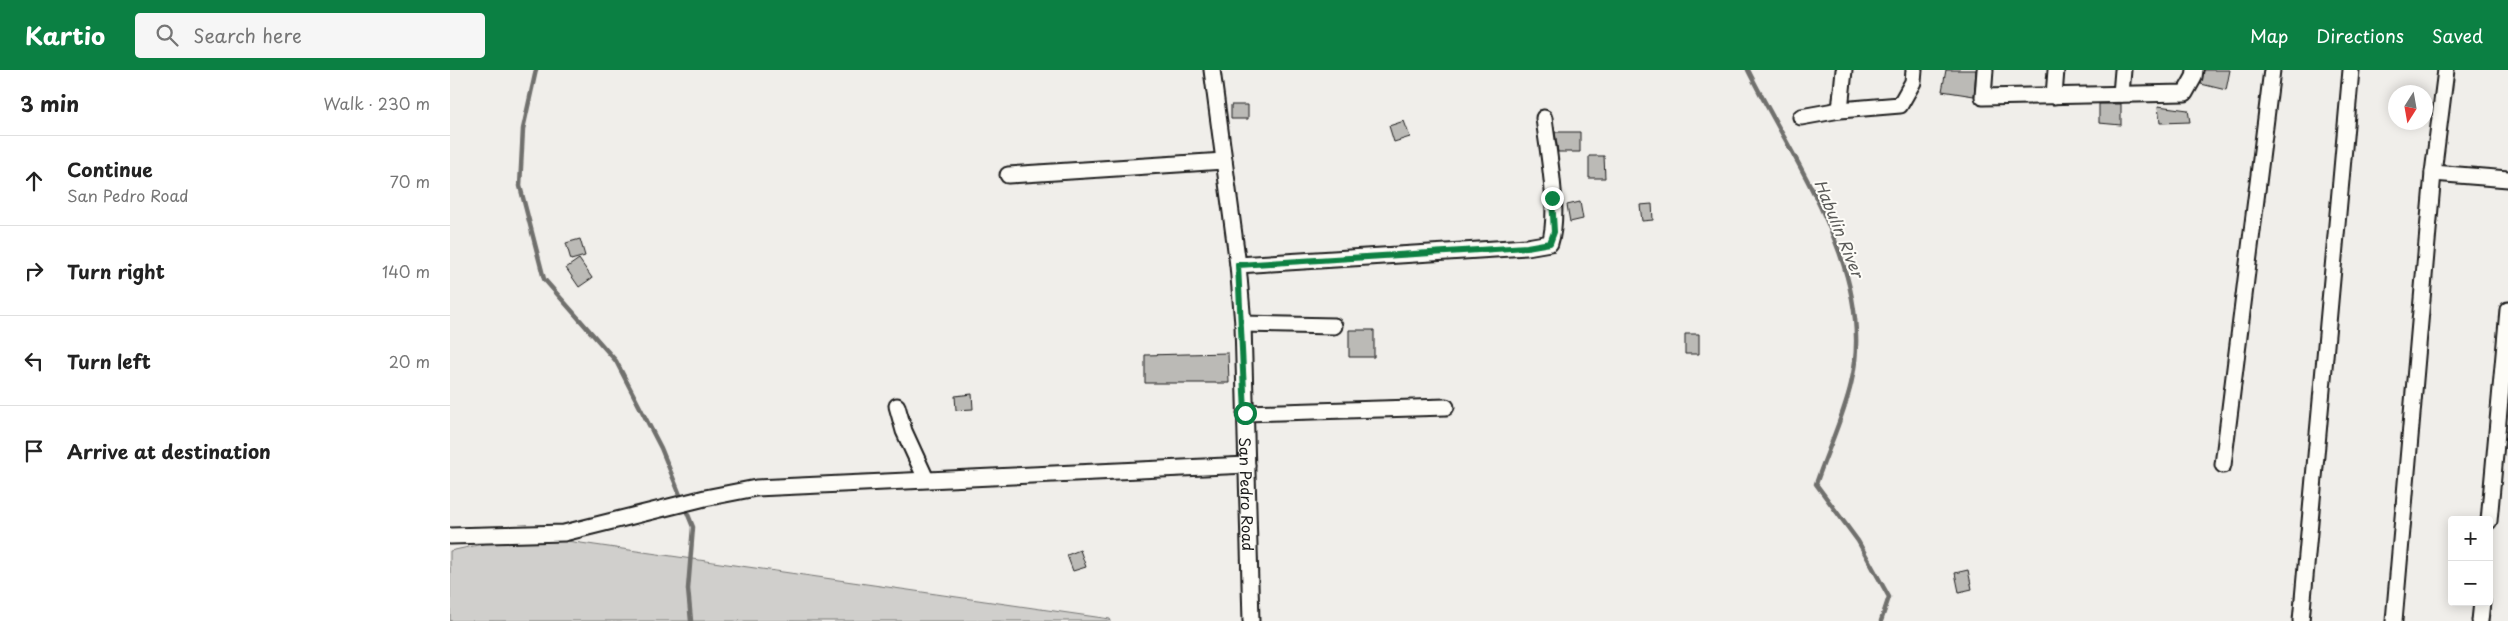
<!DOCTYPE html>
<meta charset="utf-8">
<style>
body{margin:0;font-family:"Playpen Sans",sans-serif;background:#f6f6f6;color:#222}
.controls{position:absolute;right:15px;bottom:15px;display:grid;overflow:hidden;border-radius:5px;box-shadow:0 2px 12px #0003}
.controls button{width:45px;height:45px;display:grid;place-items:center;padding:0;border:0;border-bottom:1px solid #e0e0e0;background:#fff;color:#222;font:25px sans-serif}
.compass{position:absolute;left:1938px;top:15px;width:45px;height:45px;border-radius:50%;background:#fff;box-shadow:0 2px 12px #0003;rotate:191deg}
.stop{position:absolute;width:15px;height:15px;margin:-11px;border:4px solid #0b8043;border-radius:50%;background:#fff}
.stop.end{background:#0b8043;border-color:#fff;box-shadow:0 1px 5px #0008}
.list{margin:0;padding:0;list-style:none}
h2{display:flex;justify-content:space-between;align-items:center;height:65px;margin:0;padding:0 20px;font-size:21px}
h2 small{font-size:16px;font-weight:400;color:#767676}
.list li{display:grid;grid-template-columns:32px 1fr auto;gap:15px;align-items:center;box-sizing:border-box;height:90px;padding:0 20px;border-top:1px solid #e0e0e0}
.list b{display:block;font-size:19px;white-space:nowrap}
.list p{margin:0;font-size:16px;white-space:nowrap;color:#767676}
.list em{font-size:16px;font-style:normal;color:#767676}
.icon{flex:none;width:28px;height:28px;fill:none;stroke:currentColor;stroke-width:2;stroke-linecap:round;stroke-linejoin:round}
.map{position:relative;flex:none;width:2058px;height:551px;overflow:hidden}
header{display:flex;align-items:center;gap:30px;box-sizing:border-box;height:70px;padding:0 25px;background:#0b8043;color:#fff}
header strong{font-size:24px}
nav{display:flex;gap:28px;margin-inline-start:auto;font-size:18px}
.search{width:350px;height:45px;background:#f6f6f6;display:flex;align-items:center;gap:12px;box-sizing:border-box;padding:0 18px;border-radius:5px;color:#767676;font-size:19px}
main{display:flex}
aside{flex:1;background:#fff}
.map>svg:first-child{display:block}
</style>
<header>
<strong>Kartio</strong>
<div class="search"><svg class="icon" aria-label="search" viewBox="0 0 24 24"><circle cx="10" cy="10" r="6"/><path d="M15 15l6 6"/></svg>Search here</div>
<nav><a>Map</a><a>Directions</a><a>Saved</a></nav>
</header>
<main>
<aside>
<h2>3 min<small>Walk · 230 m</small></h2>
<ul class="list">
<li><svg class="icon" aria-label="ahead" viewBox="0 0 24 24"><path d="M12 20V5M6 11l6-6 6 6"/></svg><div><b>Continue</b><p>San Pedro Road</p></div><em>70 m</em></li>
<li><svg class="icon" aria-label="right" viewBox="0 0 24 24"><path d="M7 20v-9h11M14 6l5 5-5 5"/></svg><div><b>Turn right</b></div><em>140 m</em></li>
<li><svg class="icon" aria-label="left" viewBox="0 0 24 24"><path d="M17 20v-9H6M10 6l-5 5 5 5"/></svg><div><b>Turn left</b></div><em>20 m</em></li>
<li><svg class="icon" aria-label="arrive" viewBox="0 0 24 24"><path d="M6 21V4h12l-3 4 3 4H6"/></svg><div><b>Arrive at destination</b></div></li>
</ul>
</aside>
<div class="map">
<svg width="2058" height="551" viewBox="0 0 2058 551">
<rect width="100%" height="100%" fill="#f0eeea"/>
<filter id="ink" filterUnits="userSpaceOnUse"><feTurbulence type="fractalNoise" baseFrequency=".02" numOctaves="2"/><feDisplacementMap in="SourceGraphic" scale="10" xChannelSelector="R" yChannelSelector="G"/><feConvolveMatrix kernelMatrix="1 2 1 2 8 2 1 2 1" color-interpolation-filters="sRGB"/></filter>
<g filter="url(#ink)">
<!-- green -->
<path fill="#d0cfcc" stroke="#767674" d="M75,465l585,84 1,2h-661v-70z"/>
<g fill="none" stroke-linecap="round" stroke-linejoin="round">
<!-- stream -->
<path stroke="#706f6d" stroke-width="4.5" d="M86,0l-13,59 -3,57 24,93 72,82 45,87 32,79 -5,62 3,32
M1298,0c46,93 130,205 103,314 -8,34 -24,67 -35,100l42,57 31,56 -8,24"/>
</g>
<!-- building -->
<path fill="#bbbab6" stroke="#1c1c1c" d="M1496,0h30l-2,26 -32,-5z
M1754,0h26l-4,20 -25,-6z
M1649,34h22v21l-22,-2z
M781,35h17v14h-17z
M1708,36l30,4 2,12 -30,1z
M954,51l6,16 -16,5 -5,-16z
M1105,62h25v20h-22z
M1139,86h15l1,22h-16z
M1130,132l3,17 -13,3 -3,-17z
M1202,134l1,16 -11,1 -2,-16z
M130,169l5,17 -14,4 -5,-17z
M129,189l13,19 -13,9 -13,-19z
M899,260h25v27h-25z
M1235,264h14v20h-14z
M778,283l1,30h-84v-28z
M522,324l1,15 -17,1 -1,-14z
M630,480l6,17 -13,4 -6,-16z
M1518,500l4,19 -13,3 -4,-19z"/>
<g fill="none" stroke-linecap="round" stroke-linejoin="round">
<!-- minor casing -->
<g stroke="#1c1c1c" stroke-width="19">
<g id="minor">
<path id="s1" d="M762,0l26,195 5,59 8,297"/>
<path d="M1535,0l-2,27 202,-4 9,-16 1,-7"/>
<path d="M1671,24l2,-24"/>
<path d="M1604,26l2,-26"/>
<path d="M1390,40l4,-40"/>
<path d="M1351,47l39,-7 60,-5 13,-23 1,-12"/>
<path d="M1983,103l75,6"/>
<path d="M558,105l216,-14"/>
<path d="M788,195l289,-18 23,-4c10,-31 -2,-91 -6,-125"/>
<path d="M793,254l91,2"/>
<path d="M447,336l7,25 22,48"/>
<path d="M795,343l201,-6"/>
<path d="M1773,395l49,-395"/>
<path d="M2039,451l19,-211"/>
<path d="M0,466l114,-3 141,-35 51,-10 491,-23"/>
<path d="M1851,551l50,-551"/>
<path d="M1944,551l39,-448 13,-103"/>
<path d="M2030,551l2,-19"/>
</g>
</g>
<!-- minor -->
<use href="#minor" stroke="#fdfcf7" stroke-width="15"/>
</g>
</g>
<g fill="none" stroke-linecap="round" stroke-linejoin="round" filter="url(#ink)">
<!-- route -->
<path stroke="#0b8043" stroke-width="6" d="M795,343l-7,-148 289,-18 23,-4 4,-11 -2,-34"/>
</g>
<g text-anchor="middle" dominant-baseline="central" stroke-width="4" stroke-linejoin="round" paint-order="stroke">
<!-- street labels -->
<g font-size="15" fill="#1c1c1c" stroke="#fdfcf7">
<text stroke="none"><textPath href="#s1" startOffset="426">San Pedro Road</textPath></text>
</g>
<!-- water labels -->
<g font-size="16" font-style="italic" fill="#5b5b59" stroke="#fdfcf7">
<text transform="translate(1390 158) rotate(68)">Habulin River</text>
</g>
</g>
</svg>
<div class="controls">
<button>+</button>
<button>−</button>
</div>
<svg class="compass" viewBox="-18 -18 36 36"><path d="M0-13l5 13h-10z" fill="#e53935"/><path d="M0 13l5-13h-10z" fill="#767676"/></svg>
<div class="stop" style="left:795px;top:343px"></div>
<div class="stop end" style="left:1102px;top:128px"></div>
</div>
</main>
